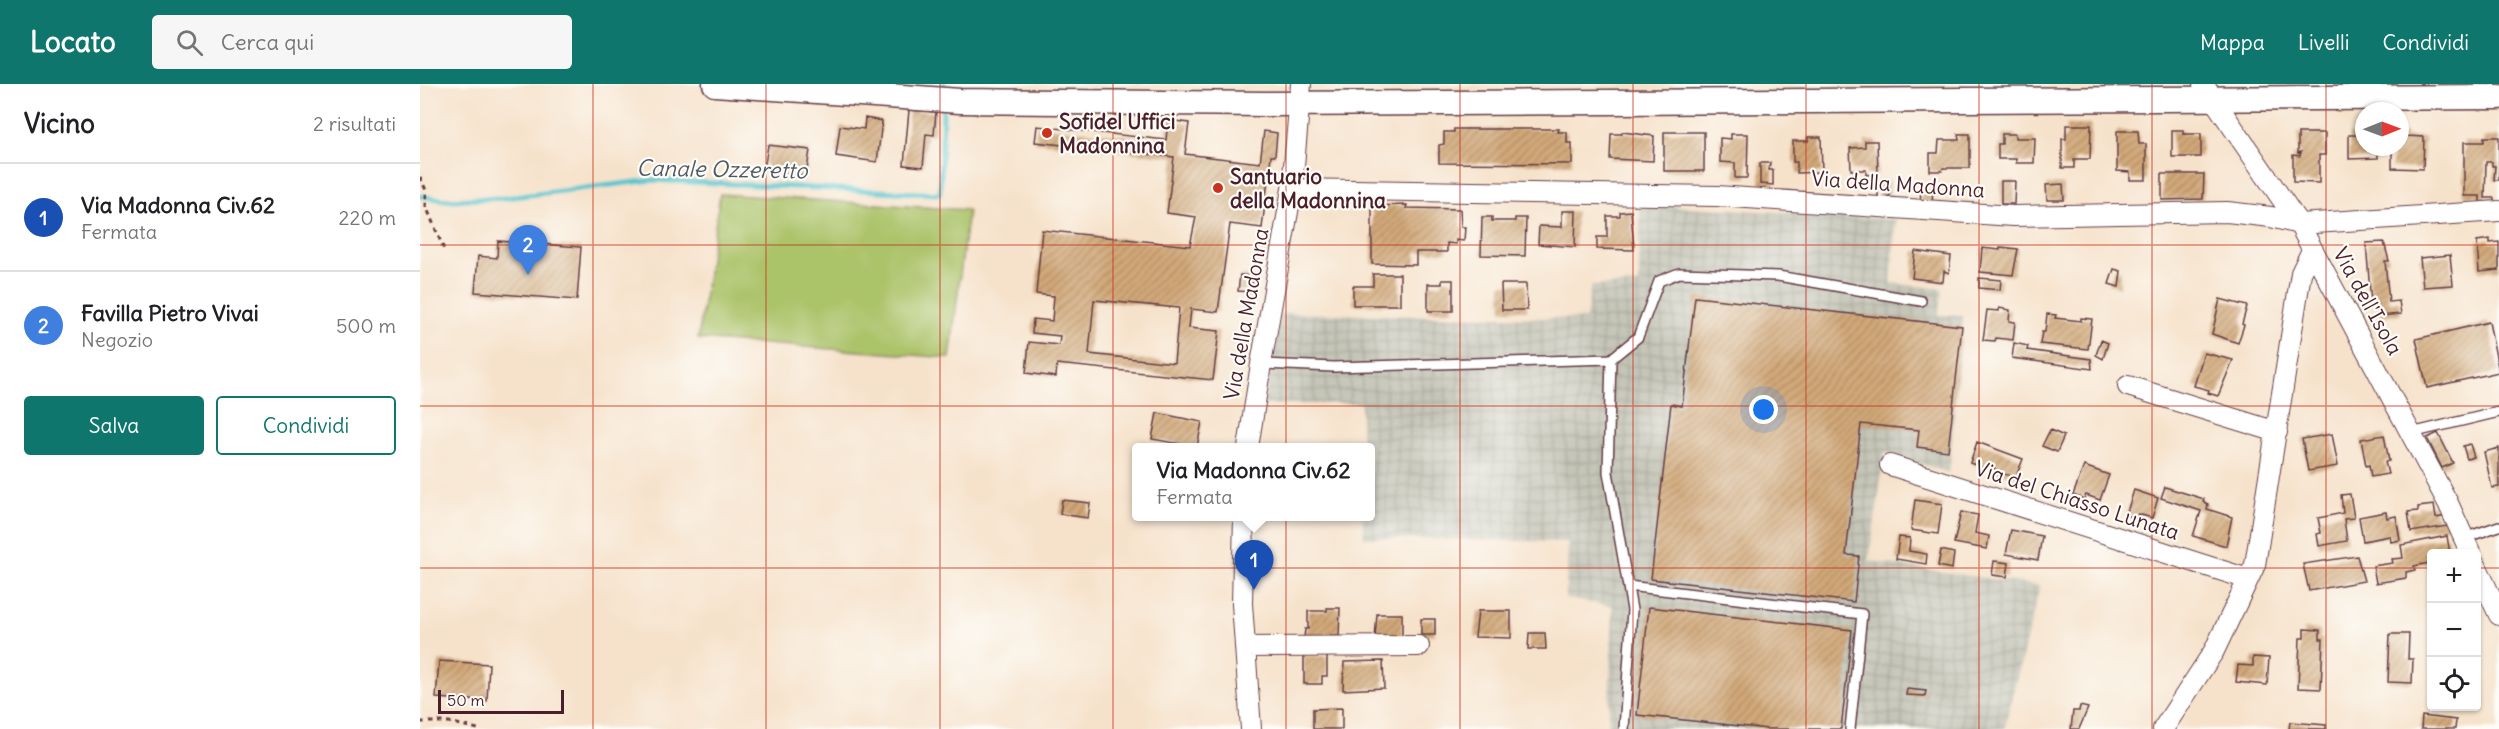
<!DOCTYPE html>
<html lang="it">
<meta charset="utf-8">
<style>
body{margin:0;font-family:Delius,sans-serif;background:#f6f6f6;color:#202124}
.controls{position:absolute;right:18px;bottom:18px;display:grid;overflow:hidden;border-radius:6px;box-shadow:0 2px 4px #0004}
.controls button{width:54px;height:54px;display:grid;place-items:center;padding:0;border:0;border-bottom:2px solid #e0e0e0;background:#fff;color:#202124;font:30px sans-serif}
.compass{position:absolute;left:1935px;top:18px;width:54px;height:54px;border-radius:50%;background:#fff;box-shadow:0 2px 4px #0004;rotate:89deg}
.scale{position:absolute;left:18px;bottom:15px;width:126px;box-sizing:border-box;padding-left:6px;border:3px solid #4a1f2b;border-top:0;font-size:16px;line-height:21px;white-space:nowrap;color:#4a1f2b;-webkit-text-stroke:4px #fdfcf7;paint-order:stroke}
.you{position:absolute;left:1344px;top:326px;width:21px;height:21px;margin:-15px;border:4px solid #fff;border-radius:50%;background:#1a73e8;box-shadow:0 0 0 9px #1a73e833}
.badge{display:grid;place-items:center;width:39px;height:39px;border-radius:50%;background:#0f766e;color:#fff;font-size:20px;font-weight:700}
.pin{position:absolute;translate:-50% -50px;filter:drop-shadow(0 2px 3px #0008)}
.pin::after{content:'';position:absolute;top:32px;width:21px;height:18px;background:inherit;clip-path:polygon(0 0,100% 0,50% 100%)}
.popup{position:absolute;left:712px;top:359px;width:243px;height:78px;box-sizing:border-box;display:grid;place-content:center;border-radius:6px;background:#fff;filter:drop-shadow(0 2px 4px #0005);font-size:20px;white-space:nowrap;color:#757577}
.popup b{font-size:22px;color:#202124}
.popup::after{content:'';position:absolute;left:50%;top:100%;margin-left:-12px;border:12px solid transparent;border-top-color:#fff}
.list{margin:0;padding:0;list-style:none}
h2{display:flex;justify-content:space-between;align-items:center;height:78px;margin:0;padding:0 24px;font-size:26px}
h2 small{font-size:20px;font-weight:400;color:#757577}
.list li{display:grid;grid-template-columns:39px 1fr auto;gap:18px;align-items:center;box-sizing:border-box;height:108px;padding:0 24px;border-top:2px solid #e0e0e0}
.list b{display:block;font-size:22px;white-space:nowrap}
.list p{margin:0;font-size:20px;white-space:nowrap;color:#757577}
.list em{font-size:20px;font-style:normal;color:#757577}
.actions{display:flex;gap:12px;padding:18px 24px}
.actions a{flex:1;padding:14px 0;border:2px solid #0f766e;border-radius:6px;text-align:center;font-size:21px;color:#0f766e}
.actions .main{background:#0f766e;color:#fff}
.icon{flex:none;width:33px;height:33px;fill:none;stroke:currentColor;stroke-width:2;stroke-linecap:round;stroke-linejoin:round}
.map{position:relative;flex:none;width:2079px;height:645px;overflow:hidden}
header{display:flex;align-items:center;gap:36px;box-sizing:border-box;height:84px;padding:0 30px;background:#0f766e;color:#fff}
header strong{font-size:28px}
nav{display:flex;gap:33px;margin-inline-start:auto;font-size:21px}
.search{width:420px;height:54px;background:#f6f6f6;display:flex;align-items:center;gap:15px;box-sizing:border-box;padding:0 21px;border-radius:6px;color:#757577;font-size:22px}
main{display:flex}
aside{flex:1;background:#fff}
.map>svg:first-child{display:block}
</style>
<header>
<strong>Locato</strong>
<div class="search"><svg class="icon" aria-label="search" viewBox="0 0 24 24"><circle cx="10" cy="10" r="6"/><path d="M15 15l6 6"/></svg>Cerca qui</div>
<nav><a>Mappa</a><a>Livelli</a><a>Condividi</a></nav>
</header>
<main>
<aside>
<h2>Vicino<small>2 risultati</small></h2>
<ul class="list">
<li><span class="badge" style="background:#1a4fb4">1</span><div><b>Via Madonna Civ.62</b><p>Fermata</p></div><em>220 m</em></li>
<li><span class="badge" style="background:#3f7fe0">2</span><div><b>Favilla Pietro Vivai</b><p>Negozio</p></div><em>500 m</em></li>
</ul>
<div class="actions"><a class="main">Salva</a><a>Condividi</a></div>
</aside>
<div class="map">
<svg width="2079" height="645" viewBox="0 0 2079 645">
<defs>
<pattern id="industrial-grid" width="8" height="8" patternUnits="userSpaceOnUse" patternTransform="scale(1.5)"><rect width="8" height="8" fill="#c5c5b8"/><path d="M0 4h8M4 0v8" fill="none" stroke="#aba99e"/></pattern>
<pattern id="building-hatch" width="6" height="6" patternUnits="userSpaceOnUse" patternTransform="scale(1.5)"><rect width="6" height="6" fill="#d2a979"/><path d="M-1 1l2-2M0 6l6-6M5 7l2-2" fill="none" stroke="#ac8963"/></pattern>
</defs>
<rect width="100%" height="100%" fill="#fdfcf7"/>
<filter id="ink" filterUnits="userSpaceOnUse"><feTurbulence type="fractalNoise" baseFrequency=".0167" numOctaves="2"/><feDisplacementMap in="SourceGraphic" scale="12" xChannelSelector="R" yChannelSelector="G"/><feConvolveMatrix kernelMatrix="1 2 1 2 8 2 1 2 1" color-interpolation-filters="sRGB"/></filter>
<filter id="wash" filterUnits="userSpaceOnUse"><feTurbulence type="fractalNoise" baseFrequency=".008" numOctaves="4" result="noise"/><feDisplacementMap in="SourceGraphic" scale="24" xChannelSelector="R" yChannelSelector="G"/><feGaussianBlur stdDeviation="1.35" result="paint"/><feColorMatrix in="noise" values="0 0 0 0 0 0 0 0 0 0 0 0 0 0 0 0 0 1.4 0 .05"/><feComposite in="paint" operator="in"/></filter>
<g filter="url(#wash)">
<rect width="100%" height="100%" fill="#f6e2cb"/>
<!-- industrial -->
<path fill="url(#industrial-grid)" d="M1220,120l256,15 -5,64 52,6 -5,26h25l-14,158 -64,-21 -16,109 171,25 -36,143h-396l5,-123 -47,-7 2,-57 -204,-4 -1,-21 8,-1v-68l-9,-1 -1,-44 -97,2 17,-92 305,6 5,-33 48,-2z"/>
<!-- grass -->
<path fill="#abc369" stroke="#7a714a" stroke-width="1.5" d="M300,110l248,16 -18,148 -252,-19z"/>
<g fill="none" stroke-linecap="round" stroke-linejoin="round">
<!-- stream -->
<path stroke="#58c5ce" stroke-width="5" d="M524,3v-3
M0,112l27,4 57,-2 148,-18 288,14 3,-83"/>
</g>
<g id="blocks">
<!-- building -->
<path fill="url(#building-hatch)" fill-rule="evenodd" d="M489,26l27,2 -2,23 -8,-1 -3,33 -19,-2z
M445,34l17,3 -5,41 -41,-6 4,-30 24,3z
M748,36l21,3 -4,31 75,9 4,-32 13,2 -2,23h-4l-9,72 -32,-4 -12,88 -27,-3 -2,19 30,3 -6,49 -156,-16 -1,13 -30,-4 3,-31 30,3 1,-9 -28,-3 1,-14 19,2 2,-25 -18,-2 6,-64 148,16 6,-29 -29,-4 7,-56 -139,-15 2,-16 129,14zM674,216l85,8 -5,55 -85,-9z
M1646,41h25l-1,34h-16v9h-12v-29h4z
M1034,45h105l-1,3h9v11h5v21l-133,-1v-18l5,-1v-12h10z
M1752,46h11v4h18v23h-29z
M1697,47h21l1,13h7v36h-16v-8l-13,-1z
M1202,48l32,4 -1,25 -43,-2 1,-25h11z
M1244,48h40v39h-40z
M1980,48h6v4l18,1 -1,32 -31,-1v-21h8z
M1878,49h27v22h-6v28l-26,-1v-27l7,1 1,-4 -3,1z
M1311,50h17l-1,44h-12v-15l-15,-1v-24l11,1z
M1538,50h12v34h-27l-1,3h-12v-18h8l1,-13h20z
M1582,50h13v4h20l-1,25h-18v-4h-18v-15h4z
M1929,51h15v12h14v11l-29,1z
M1388,53h13l1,35 -25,1v-11h-4v-21h15z
M2064,53h15v43h-5l1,-14h-3v-4h-6l-1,36h9v6h-14v-8h-16v-54h20z
M1445,57h12l1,33 -12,1v-5h-15l-1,-22 15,-1z
M348,61l42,5 -4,26 -42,-6z
M1340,79h10l-1,7h4v15l-13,-1z
M1742,90h42l-1,25 -41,1z
M1458,96h11l1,16 -12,1z
M1581,97h14l-1,23h-13z
M1643,100l1,16h-17l-1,-15z
M1501,106h12l-1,13 -12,-1z
M987,121l-1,3 54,1 1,18h4l-1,14 -8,-1v4l-9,-1v9h-31v13l-44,-1v-58z
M1142,127h14l-1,36 -37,-3 1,-18 23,1z
M1211,127l3,39 -37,-1v-12h10v-21h13v-4z
M1062,133h10v4h23v-3h11l-1,38 -44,-1z
M2070,155v4l9,-1v28l-20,2 -2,-31z
M78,157l83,6 -4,53 -102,-8 3,-36 19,2z
M1964,158l5,19h-4l4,41 10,-1 2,13 -22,2 -1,-13h-7l-5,-60z
M1580,163l18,2 -5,26 -33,-3 2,-24 18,2z
M1495,167l36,5 -2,17 -5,-2 -1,11 -31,-4z
M2030,171l3,30 -30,2 -3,-29z
M1694,185l7,2 -2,16 -10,-3z
M953,190h27v31h-47v-19h20z
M820,191l13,1 -2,16 -13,-1z
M1559,194l22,2 -1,10 -21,-2z
M1022,196h11v31h-25v-27h14z
M1081,200h25l1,26h-25z
M1275,213l267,29 -14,125 -31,-4 2,-17 -58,-6 -15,131 13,1 -5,46 -203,-23 20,-175 11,2z
M1800,215l27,7 -5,18 2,1 -6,18 -26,-9z
M1579,224l11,2 -1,11 6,1 -2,18 -17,-2 -1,3 -12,-1 4,-30 12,1z
M1627,230l9,1 -1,3 26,3v-3l11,1 -4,30 -48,-5 2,-12h3z
M2069,238l10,50 -72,16 -11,-49z
M1681,256l7,3 -5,16 -7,-4z
M1594,259l14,3 -1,4 64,9 1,10 -80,-11z
M1784,269l29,7 -15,36 -10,-3 1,-3 -15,-4z
M737,329l45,9 -5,25 -45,-8z
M1630,346l14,6 -7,16 -15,-6z
M2018,349l15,30 -11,5 -15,-30z
M1912,350l6,32 -30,5 -6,-32z
M1964,351l5,26 -4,1 3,12 -17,3 -2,-12 -3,1 -5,-27z
M1557,358l46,17 -7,18 -22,-5 1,-4 -5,-1 -1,3 -19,-7z
M2050,360l4,13 -7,2 -4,-13z
M2079,364v39l-7,1 -8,-36z
M1664,382l25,9 -9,25 -14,-5 -2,4 -11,-4z
M1745,403l39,12 -1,3 5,2 -1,5 25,8 -6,29 -33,-10 8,-25 -40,-13z
M1714,406l24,8 -6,20 -14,-4 -2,4 -10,-3z
M1930,410l4,24 -10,1 3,22 -28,5 -2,-12 4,-1 -3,-15 25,-5 -2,-18z
M642,416l28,3 -2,15 -28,-4z
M1495,416l27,4 -4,30 -27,-4z
M2014,421l2,13 10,-2 2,10 -37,6 -3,-20 10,-1v-4z
M1541,428l17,3 -3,18 14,3 -2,13 -33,-6z
M1966,428l1,6 9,-2 4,24 -9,2 -1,-6 -27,5 -4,-24z
M1591,446l31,6 -4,24 -32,-6z
M2027,452l3,18h-18v12h-3v-3l-15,3 1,4 -9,2v6l-30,5 -3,-17 20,-3 -1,-4 11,-1 -2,-13z
M1479,453l11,1 -1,13 18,3 -1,10 -30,-5z
M1521,466l13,3 -2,16 -14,-3z
M1937,472l7,25 -55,10 -6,-27z
M1574,477l15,2 -2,14 -15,-2z
M1229,523l203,23 -11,99h-73l-131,-14z
M907,524h13l-1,28 -35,2 1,-9h3v-18h19z
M1058,527h33v27l-36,-1z
M957,530h25v25h-27z
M1001,535h14v16h-14z
M1884,545l16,1v9h3l-2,50 -23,-1 2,-50h4z
M1109,549h16l1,16h-18z
M1970,550h19l-1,25h5l-1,24 -24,-1z
M884,572h23v20h-5v8h-18z
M1833,573l16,1 -2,27 -31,-3 2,-17 15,1z
M19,577l50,3 -2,37 -51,-3z
M963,577l1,27 -41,2 1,-28z
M1487,605l19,2 -1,5 -19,-1z
M1660,622l8,2 -9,21h-8l2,-18h6z
M922,624v21h-29v-20z
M2002,632l34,4 -1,9h-34z
M1870,638l36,3v4h-37z"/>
</g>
</g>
<g filter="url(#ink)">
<use href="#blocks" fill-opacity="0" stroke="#643c43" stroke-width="1.5"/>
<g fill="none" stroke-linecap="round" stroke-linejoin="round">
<!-- service casing -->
<g stroke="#643c43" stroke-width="12">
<path id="service" d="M1191,275l-3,113 24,138 -8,119
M841,280l73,3 277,-8 27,-22 21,-56 20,-8 99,3 143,25
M1991,349l88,-21
M2044,454l35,-12
M1208,502l234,28 -12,115"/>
</g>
<!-- minor casing -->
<g stroke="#643c43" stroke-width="22">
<path id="minor" d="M1783,0l96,140 149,279 23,51
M872,105l425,7 296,20 214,-4 44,5 28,7 200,-13
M1708,302l149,46
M828,364l13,-84 31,-175 9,-105
M1470,381l358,114
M824,432l-2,88 9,125
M2056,481l23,50
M825,563l174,-1
M1743,645l51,-78 41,-86 46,-292 11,-23"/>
</g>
<!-- tertiary casing -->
<g stroke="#643c43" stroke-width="27">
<path id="tertiary" d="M295,0l245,17 307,3 1232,-7"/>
</g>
<!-- path -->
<path stroke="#643c43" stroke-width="3" stroke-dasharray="4.5 4.5" stroke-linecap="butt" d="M0,93l6,13v16l19,46
M0,638h29l29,7"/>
<!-- service -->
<use href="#service" stroke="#fff" stroke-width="9"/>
<!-- minor -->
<use href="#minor" stroke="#fff" stroke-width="20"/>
<!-- tertiary -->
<use href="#tertiary" stroke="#fff" stroke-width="24"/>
</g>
</g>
<!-- grid -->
<path fill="none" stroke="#c8321e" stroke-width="1.5" stroke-opacity="0.55" d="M173,0v645M346,0v645M520,0v645M693,0v645M866,0v645M1040,0v645M1213,0v645M1386,0v645M1559,0v645M1732,0v645M1906,0v645M0,161h2079M0,322h2079M0,484h2012M2056,484h23"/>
<!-- markers -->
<g fill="#c8321e" stroke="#fdfcf7" stroke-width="2">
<circle cx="627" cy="49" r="6"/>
<circle cx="798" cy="104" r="6"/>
</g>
<g text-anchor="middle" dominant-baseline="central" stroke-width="4.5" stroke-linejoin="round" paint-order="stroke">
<!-- poi labels -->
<g font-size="21" font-weight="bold" fill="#4a1f2b" stroke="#fdfcf7" text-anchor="start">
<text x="639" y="37">Sofidel Uffici<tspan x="639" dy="24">Madonnina</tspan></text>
<text x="810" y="92">Santuario<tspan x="810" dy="24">della Madonnina</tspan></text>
</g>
<!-- street labels -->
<g font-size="21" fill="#4a1f2b" stroke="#fdfcf7">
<text transform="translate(1478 100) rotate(4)">Via della Madonna</text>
<text transform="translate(1948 217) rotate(61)">Via dell'Isola</text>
<text transform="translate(826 230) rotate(-80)">Via della Madonna</text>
<text transform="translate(1657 416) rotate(18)">Via del Chiasso Lunata</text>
</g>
<!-- water labels -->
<g font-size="22" font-style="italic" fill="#4f5964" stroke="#fdfcf7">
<text transform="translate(302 85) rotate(1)">Canale Ozzeretto</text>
</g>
</g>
</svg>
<div class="controls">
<button>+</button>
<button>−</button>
<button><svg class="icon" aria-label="locate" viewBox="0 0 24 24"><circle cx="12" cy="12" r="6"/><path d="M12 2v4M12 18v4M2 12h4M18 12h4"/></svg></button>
</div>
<svg class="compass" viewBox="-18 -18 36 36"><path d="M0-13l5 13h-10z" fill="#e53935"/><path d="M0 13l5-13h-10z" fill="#757577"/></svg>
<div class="scale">50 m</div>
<div class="you"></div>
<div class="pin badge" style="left:834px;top:506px;background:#1a4fb4">1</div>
<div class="popup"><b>Via Madonna Civ.62</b>Fermata</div>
<div class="pin badge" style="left:108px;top:191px;background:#3f7fe0">2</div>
</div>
</main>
